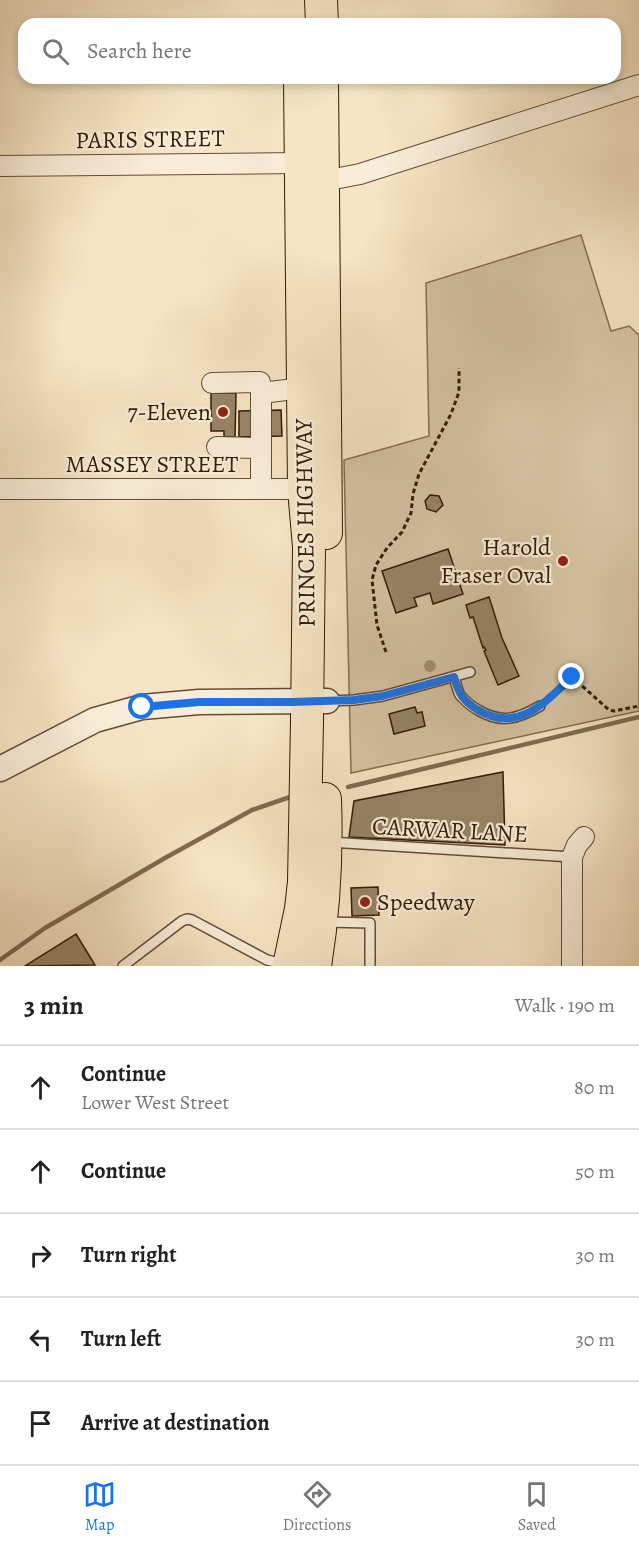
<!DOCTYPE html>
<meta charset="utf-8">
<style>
body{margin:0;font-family:Alegreya,serif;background:#f2f2f2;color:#222}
.stop{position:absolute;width:18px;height:18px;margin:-14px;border:4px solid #1a73e8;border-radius:50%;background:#fff}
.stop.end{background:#1a73e8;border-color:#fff;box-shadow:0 2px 6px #0008}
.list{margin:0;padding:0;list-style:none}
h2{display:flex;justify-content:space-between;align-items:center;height:78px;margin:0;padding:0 24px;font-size:26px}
h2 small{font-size:20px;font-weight:400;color:#767676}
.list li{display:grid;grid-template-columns:39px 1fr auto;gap:18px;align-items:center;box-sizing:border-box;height:84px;padding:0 24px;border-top:2px solid #e0e0e0}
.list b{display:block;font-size:22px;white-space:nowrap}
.list p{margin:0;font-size:20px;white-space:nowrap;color:#767676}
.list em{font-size:20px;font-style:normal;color:#767676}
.icon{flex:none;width:33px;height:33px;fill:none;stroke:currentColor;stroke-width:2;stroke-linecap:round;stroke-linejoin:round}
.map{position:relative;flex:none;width:639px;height:966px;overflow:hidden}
.search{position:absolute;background:#fff;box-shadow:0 3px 9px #0003;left:18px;right:18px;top:18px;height:66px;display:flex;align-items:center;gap:15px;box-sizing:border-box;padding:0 21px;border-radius:18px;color:#767676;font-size:22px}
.sheet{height:498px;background:#fff}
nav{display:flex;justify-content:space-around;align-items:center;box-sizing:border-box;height:84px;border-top:2px solid #e0e0e0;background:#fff;font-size:16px;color:#767676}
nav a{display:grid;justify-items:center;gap:3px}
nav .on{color:#1a73e8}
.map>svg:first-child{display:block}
</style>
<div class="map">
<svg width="639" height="966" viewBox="0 0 639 966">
<rect width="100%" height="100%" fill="#f6e4c4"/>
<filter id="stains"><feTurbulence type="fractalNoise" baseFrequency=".00333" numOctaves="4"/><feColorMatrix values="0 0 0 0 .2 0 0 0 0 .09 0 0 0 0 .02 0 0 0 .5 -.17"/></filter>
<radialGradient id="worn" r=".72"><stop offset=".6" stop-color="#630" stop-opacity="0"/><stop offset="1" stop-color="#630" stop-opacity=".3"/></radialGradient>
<!-- green -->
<path fill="#d5c2a3" stroke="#846e54" stroke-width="1.5" d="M581,235l30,96 18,-5 10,9v376l-288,62 -7,-313 85,-24 -3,-153z"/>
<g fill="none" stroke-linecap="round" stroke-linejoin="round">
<!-- stream -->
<path stroke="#7f6b50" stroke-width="4.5" d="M348,787l291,-70
M0,960l45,-32 120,-70 87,-48 38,-13"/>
</g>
<!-- building -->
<path fill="#988468" stroke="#321b04" stroke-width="1.5" d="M211,393h25l-1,44h-11v-6h-13z
M281,410l1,26 -43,1v-26z
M430,495l9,1 4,9 -7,7 -9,-3 -2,-8z
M448,549l15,45 -30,10 -3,-11 -16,5 3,8 -21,7 -14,-42z
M489,597l13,41 17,38 -21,9 -14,-34 2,-1 -2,-3 -1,1 -10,-31 -3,1 -4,-13z
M415,707l2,6 5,-1 3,14 -31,8 -5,-20z
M503,772l2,73 -156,-8 5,-36z
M378,887l1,28 -27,1 -1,-28z
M76,934l19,31 -70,1z"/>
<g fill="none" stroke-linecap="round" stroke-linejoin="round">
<!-- service casing -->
<g stroke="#634d34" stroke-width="12">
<path id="service" d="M454,677c2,5 3,13 6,18 5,6 11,11 18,15 23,14 40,9 62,-4
M327,701l27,-1 29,-4 87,-24
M329,842l243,15
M326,922l44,1v43
M123,966l59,-45 5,-2 5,1 75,40 17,4"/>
</g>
<!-- minor casing -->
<g stroke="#634d34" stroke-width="22">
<path id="minor" d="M0,166l300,-3
M324,181l36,-7 279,-89
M212,383l48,-1 1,11
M217,447l44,1
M0,489h304
M261,489v-96l42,-5
M572,966v-109l5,-12 7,-8"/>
</g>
<!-- tertiary casing -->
<g stroke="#634d34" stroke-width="27">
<path id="tertiary" d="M0,769l95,-49 47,-13 57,-5 128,-1"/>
</g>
<!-- trunk casing -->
<g stroke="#321b04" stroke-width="34">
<path id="trunk" d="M321,0l1,24
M322,78l4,455
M289,966l12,-57 3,-27 3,-161 2,-174 -5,-58 -4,-411
M315,966c9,-55 12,-111 10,-167"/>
</g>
<!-- path -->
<path stroke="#321b04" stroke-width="3" stroke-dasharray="4.5 3" stroke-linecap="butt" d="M386,652l-9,-27 -5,-45 4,-15 11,-17 15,-16 9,-19 2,-19 6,-20 32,-60 8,-22v-24
M549,698l23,-21 37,33 5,1 25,-5"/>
<!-- service -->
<use href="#service" stroke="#f9edd9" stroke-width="9"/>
<!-- minor -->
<use href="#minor" stroke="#f9edd9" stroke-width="20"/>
<!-- tertiary -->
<use href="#tertiary" stroke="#f9edd9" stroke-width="24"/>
<!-- trunk -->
<use href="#trunk" stroke="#f6e4c4" stroke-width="32"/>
</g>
<!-- trees -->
<circle fill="#a59175" cx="430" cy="666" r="6"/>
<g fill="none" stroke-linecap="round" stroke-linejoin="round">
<!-- route -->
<path stroke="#1a73e8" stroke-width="8" d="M142,707l57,-5h93l62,-2 29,-4 71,-19c5,17 9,24 24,33 40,24 67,-8 94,-33"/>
</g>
<!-- markers -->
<g fill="#8f2418" stroke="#f9edd9" stroke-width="2">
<circle cx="223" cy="412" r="6"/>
<circle cx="563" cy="561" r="6"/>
<circle cx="365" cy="902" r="6"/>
</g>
<g text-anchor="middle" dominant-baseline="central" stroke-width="4.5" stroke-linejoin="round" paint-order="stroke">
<!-- street labels -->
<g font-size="24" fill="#321b04" stroke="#f9edd9">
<text transform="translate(150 139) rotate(-1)">PARIS STREET</text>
<text x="152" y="464">MASSEY STREET</text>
<text transform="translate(305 523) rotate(-91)">PRINCES HIGHWAY</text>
<text transform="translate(450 830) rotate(3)">CARWAR LANE</text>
</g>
<!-- poi labels -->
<g font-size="24" fill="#321b04" stroke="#f9edd9" text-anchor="end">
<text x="211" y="412">7-Eleven</text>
<text x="551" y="547">Harold<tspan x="551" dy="28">Fraser Oval</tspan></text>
<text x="377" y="902" text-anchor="start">Speedway</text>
</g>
</g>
<rect width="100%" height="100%" filter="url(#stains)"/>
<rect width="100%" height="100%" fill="url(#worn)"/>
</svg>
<div class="stop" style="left:142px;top:707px"></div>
<div class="stop end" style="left:572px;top:677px"></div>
<div class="search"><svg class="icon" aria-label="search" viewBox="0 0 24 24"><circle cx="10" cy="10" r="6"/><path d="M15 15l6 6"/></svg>Search here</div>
</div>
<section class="sheet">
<h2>3 min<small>Walk · 190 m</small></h2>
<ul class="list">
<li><svg class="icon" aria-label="ahead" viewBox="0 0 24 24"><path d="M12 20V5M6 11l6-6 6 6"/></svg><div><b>Continue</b><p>Lower West Street</p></div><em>80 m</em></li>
<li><svg class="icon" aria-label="ahead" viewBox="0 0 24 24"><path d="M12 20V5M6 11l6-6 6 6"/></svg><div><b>Continue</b></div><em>50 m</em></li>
<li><svg class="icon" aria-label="right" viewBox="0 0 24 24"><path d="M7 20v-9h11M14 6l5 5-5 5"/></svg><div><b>Turn right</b></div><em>30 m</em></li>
<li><svg class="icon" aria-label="left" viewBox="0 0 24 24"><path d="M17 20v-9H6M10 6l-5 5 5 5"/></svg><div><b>Turn left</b></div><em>30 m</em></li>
<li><svg class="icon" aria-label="arrive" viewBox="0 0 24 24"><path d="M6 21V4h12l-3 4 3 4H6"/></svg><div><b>Arrive at destination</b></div></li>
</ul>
</section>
<nav>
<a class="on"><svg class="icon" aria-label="map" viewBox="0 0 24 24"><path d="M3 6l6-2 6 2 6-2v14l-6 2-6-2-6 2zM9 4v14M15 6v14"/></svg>Map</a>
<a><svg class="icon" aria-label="directions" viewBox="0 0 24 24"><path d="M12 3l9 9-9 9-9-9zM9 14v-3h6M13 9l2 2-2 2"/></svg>Directions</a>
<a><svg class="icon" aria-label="saved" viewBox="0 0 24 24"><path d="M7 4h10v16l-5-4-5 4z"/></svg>Saved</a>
</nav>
